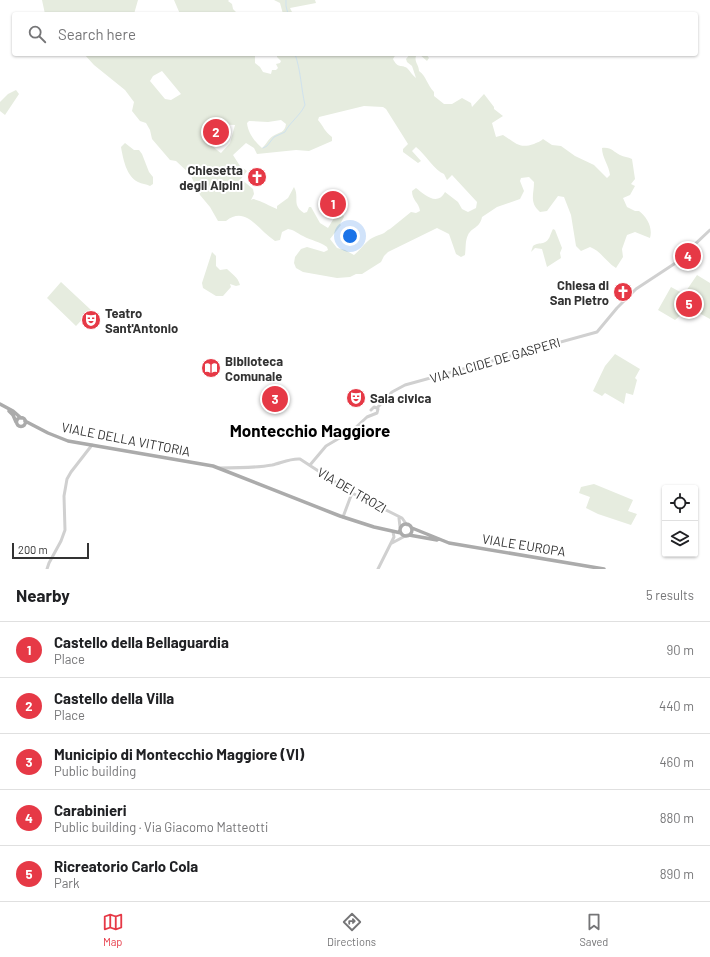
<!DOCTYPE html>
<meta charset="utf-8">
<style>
body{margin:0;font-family:Barlow,sans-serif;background:#f6f6f6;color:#202124}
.controls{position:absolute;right:12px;bottom:12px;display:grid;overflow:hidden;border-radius:4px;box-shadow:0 1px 3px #0004}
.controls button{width:36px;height:36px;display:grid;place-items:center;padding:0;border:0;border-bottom:1px solid #e0e0e0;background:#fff;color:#202124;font:20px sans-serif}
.scale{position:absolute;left:12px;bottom:10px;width:77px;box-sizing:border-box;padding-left:4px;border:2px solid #333;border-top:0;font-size:11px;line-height:14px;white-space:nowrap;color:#333;-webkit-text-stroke:3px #fff;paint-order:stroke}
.you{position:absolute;left:350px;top:236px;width:14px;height:14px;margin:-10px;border:3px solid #fff;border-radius:50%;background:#1a73e8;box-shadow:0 0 0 6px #1a73e833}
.badge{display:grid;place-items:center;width:26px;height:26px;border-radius:50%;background:#e63946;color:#fff;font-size:13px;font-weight:700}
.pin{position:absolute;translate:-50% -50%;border:2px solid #fff;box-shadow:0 1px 4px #0006}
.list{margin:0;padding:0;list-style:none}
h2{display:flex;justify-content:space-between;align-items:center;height:52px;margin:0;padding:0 16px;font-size:17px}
h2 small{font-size:13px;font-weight:400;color:#757577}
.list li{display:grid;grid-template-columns:26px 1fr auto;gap:12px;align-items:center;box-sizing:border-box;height:56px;padding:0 16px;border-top:1px solid #e0e0e0}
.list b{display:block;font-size:15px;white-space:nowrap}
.list p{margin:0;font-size:13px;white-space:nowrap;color:#757577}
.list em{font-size:13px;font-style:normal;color:#757577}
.icon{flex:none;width:22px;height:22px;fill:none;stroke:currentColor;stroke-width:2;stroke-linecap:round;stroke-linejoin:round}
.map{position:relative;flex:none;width:710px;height:569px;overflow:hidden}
.search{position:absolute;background:#fff;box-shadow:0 1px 3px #0004;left:12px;right:12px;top:12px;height:44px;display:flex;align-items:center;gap:10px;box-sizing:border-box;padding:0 14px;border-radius:4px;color:#757577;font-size:15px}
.sheet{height:332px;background:#fff}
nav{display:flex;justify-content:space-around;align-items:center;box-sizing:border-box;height:56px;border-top:1px solid #e0e0e0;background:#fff;font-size:11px;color:#757577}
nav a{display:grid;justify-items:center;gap:2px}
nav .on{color:#e63946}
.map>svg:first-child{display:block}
</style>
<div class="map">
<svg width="710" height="569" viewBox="0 0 710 569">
<rect width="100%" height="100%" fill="#fff"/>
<!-- green -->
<path fill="#e6ecdf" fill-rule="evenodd" d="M42,0h96l-4,14h-89z
M174,0h55l-1,1 4,3 1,5 5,5h-58z
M274,0h41l1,3 -26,5 3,6h-10l-3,-11z
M84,54h171v9l5,4 3,5 8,2 1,-4h4l2,-2 -2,-4 4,-1 1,-2 -4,-4v-3h119l-3,5c5,10 8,5 14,9 3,3 6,8 9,10l-4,-12 -5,-4 -1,-3 4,-5h16l3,4 -2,3 -8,-7 -3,2c-2,6 3,9 3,15 8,6 8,14 15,21v4l10,8h8l10,-6 9,5 1,4 12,-13 10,13v2l9,7 -11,7 4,14 7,-2c13,8 16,14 31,9 4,-2 6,-2 9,-5l9,6 9,1 14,10 19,9 13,13 3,-3c-1,-10 -8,-17 -8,-27 10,-1 11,4 18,7 4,2 8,2 12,4l3,20 -4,5 4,2 -5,9 -7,3 4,9 8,4h4c8,6 14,17 11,27l-15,-6 -8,3 -5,14 1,8 -7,11c-10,-6 -15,-17 -26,-21l-9,4 -5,-5 -5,-31 -7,-18 -6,-1 -11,15 -7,1c-11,-10 -6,-17 -6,-30l-5,-5 -8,1 -1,3 4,10 -4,8 -23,8 -15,10c-2,11 -10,10 -14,18 -3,6 -2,13 -3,20l-4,2 -5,-3 -7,-20 -12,-6 -49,24 -4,4 -3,6 -19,12h-6l-6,3 -13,1 -34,-6 -7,-4 -2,-5 1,-6 6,-8 6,-2 17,5 4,-2 -1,-3c-8,-6 -15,-6 -24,-11 -6,-3 -9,-6 -15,-7l-6,3 -2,8 -5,1c-17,-11 -29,-36 -49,-20h-8l-8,-14 -10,-12 -10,-21 -14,-13 -6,-1 -18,-21 -2,-9 -4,-7 -6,-2 -8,-10 2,-9 -9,-12 -31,-25zM162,71l19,23 -10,6 -6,-1 -15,-18 3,-5zM364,106l19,1 3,2 22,35 -5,5v3l15,11 3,-2 -9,-10 4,-4c9,7 19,24 28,27l3,6 5,-5 25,27 -1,6 -8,4 -6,-3 -4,-7 -13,-10c-8,15 -21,2 -29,-4l-4,3c0,10 7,11 8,20l-4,2 -5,-1 -21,17c-3,1 -5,4 -8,5 -17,5 -16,11 -28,21l-9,-5 -8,-2 -7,-9 11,-14 -1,-1 4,-7 -4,-9 -12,20 -8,-5 -9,-16h-2l-2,5 -3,1c-13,-8 -4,-16 -10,-26l-6,11 -11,8v3c-8,-3 -15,-8 -24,-10l-2,1 3,-6 -1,-5 -12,-10 6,-8 -7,-5 -7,-11 13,-12 8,5 3,6 39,-4 13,1 23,-10v-4c-8,-6 -8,-10 -14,-17l1,-3zM281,120l5,4c-1,9 -7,8 -13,12 -5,3 -7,9 -11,12 -7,-6 -14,-15 -15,-25l2,-2 19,1zM216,124l19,1 -5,18 -9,10c-9,-7 -21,-16 -15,-28z
M16,90l3,4 -14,21 -5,-4v-9l8,-8z
M125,143l9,7h5l3,4 7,18 4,5v7l-3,2c-4,-2 -8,-2 -12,-4 -12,-6 -15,-24 -17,-35z
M553,229l2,1 7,18 -2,5 1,5 -14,9 -5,-18 -7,-1 -4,4 2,-6c4,-3 6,-2 10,-3 7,-2 7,-9 10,-14z
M212,252l4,4v10l4,4 7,-1c5,5 11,8 13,16l-4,1 -6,-2 1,3 -8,9h-7l-13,-8 -1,-5z
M697,275l13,8v36l-24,-13 -4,8 -7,6 -17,-10 13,-23 13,7z
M61,282l30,28 -15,16 -29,-28z
M615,354l25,15 -5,9 2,2 -4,15 -7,-2 -2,11 -19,-11 -3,3 -9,-5 12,-25z
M594,484l39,16 -5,11 9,3 -6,11 -33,-11 -12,-6 4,-11 -11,-4 2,-6z"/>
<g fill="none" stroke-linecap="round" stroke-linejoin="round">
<!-- stream -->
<path stroke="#cfe2ee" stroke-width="1" d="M286,0v6l2,8
M263,148l4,-2 7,-9 11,-5c5,-10 15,-16 20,-27 -4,-17 -4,-34 -10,-51"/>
<!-- minor -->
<path stroke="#d0d0d0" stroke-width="3" d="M377,408l15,-16 13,-7 192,-53 20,-24 19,-19 38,-25 36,-34
M371,410l3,-3 3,1
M310,465l16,-19 27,-16 14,-13 10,-4 1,-4 -1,-1
M219,468c18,0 36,0 53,-3 9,-2 19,-7 28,-6l52,34 50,25 5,7
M343,517l9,-24
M399,518l1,9
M392,543l15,-8
M47,569l2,-6 12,-22 4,-11 -1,-34 3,-17 4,-7 21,-27
M378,569l16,-32 -1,-5"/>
<!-- major -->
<path stroke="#ababab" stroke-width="3.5" d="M0,404l13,7 8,7
M9,411l4,4 3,7
M16.5 422a4.5 4.5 0 1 1 9 0a4.5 4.5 0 1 1-9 0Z
M25,421l23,12 20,8 145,25 127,50 34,11 27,6
M400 530a6 6 0 1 1 12 0a6 6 0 1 1-12 0Z
M412,528l37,15 155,26
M409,535l28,5"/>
</g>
<!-- icons -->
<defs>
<g id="church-disc" transform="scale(1)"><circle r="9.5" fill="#e63946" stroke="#fff"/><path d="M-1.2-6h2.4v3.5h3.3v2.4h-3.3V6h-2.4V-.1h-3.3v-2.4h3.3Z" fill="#fff"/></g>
<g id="theatre-disc" transform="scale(1)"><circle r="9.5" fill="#e63946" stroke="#fff"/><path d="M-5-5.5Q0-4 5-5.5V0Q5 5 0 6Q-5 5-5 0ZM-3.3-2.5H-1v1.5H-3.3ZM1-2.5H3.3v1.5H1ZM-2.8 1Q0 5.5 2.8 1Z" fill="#fff"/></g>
<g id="library-disc" transform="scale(1)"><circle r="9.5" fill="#e63946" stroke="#fff"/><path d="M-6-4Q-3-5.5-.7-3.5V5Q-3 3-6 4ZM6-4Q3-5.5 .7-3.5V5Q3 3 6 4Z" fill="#fff"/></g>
</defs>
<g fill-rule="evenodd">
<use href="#church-disc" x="257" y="177"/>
<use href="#church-disc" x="623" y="292"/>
<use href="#theatre-disc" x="91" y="320"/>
<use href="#library-disc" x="211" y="368"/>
<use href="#theatre-disc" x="356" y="398"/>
</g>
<g text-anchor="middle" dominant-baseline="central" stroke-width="4" stroke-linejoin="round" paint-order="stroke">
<!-- poi labels -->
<g font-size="13" font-weight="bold" fill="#333" stroke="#fff" text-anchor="start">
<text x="243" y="170" text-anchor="end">Chiesetta<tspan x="243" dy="15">degli Alpini</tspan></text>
<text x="609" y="285" text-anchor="end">Chiesa di<tspan x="609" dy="15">San Pietro</tspan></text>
<text x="105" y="313">Teatro<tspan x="105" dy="15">Sant'Antonio</tspan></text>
<text x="225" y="361">Biblioteca<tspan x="225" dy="15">Comunale</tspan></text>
<text x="370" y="398">Sala civica</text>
</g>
<!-- street labels -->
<g font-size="13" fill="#333" stroke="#fff">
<text transform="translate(495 360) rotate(-16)">VIA ALCIDE DE GASPERI</text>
<text transform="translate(126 439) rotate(11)">VIALE DELLA VITTORIA</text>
<text transform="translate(352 490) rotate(30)">VIA DEI TROZI</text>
<text transform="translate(524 545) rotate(9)">VIALE EUROPA</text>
</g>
<!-- district labels -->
<g font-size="17" font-weight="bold" fill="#000" stroke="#fff">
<text x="310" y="430">Montecchio Maggiore</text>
</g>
</g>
</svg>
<div class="controls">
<button><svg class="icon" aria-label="locate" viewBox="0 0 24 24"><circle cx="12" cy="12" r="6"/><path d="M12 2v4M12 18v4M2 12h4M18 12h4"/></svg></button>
<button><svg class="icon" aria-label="layers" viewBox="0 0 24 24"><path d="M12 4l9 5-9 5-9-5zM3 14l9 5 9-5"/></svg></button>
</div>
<div class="scale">200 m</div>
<div class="you"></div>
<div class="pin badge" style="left:333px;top:204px">1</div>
<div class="pin badge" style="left:216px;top:132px">2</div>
<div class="pin badge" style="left:275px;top:399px">3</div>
<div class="pin badge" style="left:688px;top:256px">4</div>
<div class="pin badge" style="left:689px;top:304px">5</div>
<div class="search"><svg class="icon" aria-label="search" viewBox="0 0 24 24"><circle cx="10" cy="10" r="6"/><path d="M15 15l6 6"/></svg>Search here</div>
</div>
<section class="sheet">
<h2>Nearby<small>5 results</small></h2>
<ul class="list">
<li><span class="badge">1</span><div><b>Castello della Bellaguardia</b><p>Place</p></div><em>90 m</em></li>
<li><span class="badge">2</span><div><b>Castello della Villa</b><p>Place</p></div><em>440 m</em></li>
<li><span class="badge">3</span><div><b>Municipio di Montecchio Maggiore (VI)</b><p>Public building</p></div><em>460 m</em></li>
<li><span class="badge">4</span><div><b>Carabinieri</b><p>Public building · Via Giacomo Matteotti</p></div><em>880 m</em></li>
<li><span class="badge">5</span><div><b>Ricreatorio Carlo Cola</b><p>Park</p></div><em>890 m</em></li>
</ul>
</section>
<nav>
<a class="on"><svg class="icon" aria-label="map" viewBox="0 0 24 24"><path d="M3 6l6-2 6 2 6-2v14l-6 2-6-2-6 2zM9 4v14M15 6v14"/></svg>Map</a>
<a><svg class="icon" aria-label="directions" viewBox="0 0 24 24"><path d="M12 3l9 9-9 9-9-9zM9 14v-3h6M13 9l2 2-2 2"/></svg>Directions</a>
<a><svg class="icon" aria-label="saved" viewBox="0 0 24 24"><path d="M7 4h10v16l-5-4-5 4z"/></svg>Saved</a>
</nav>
